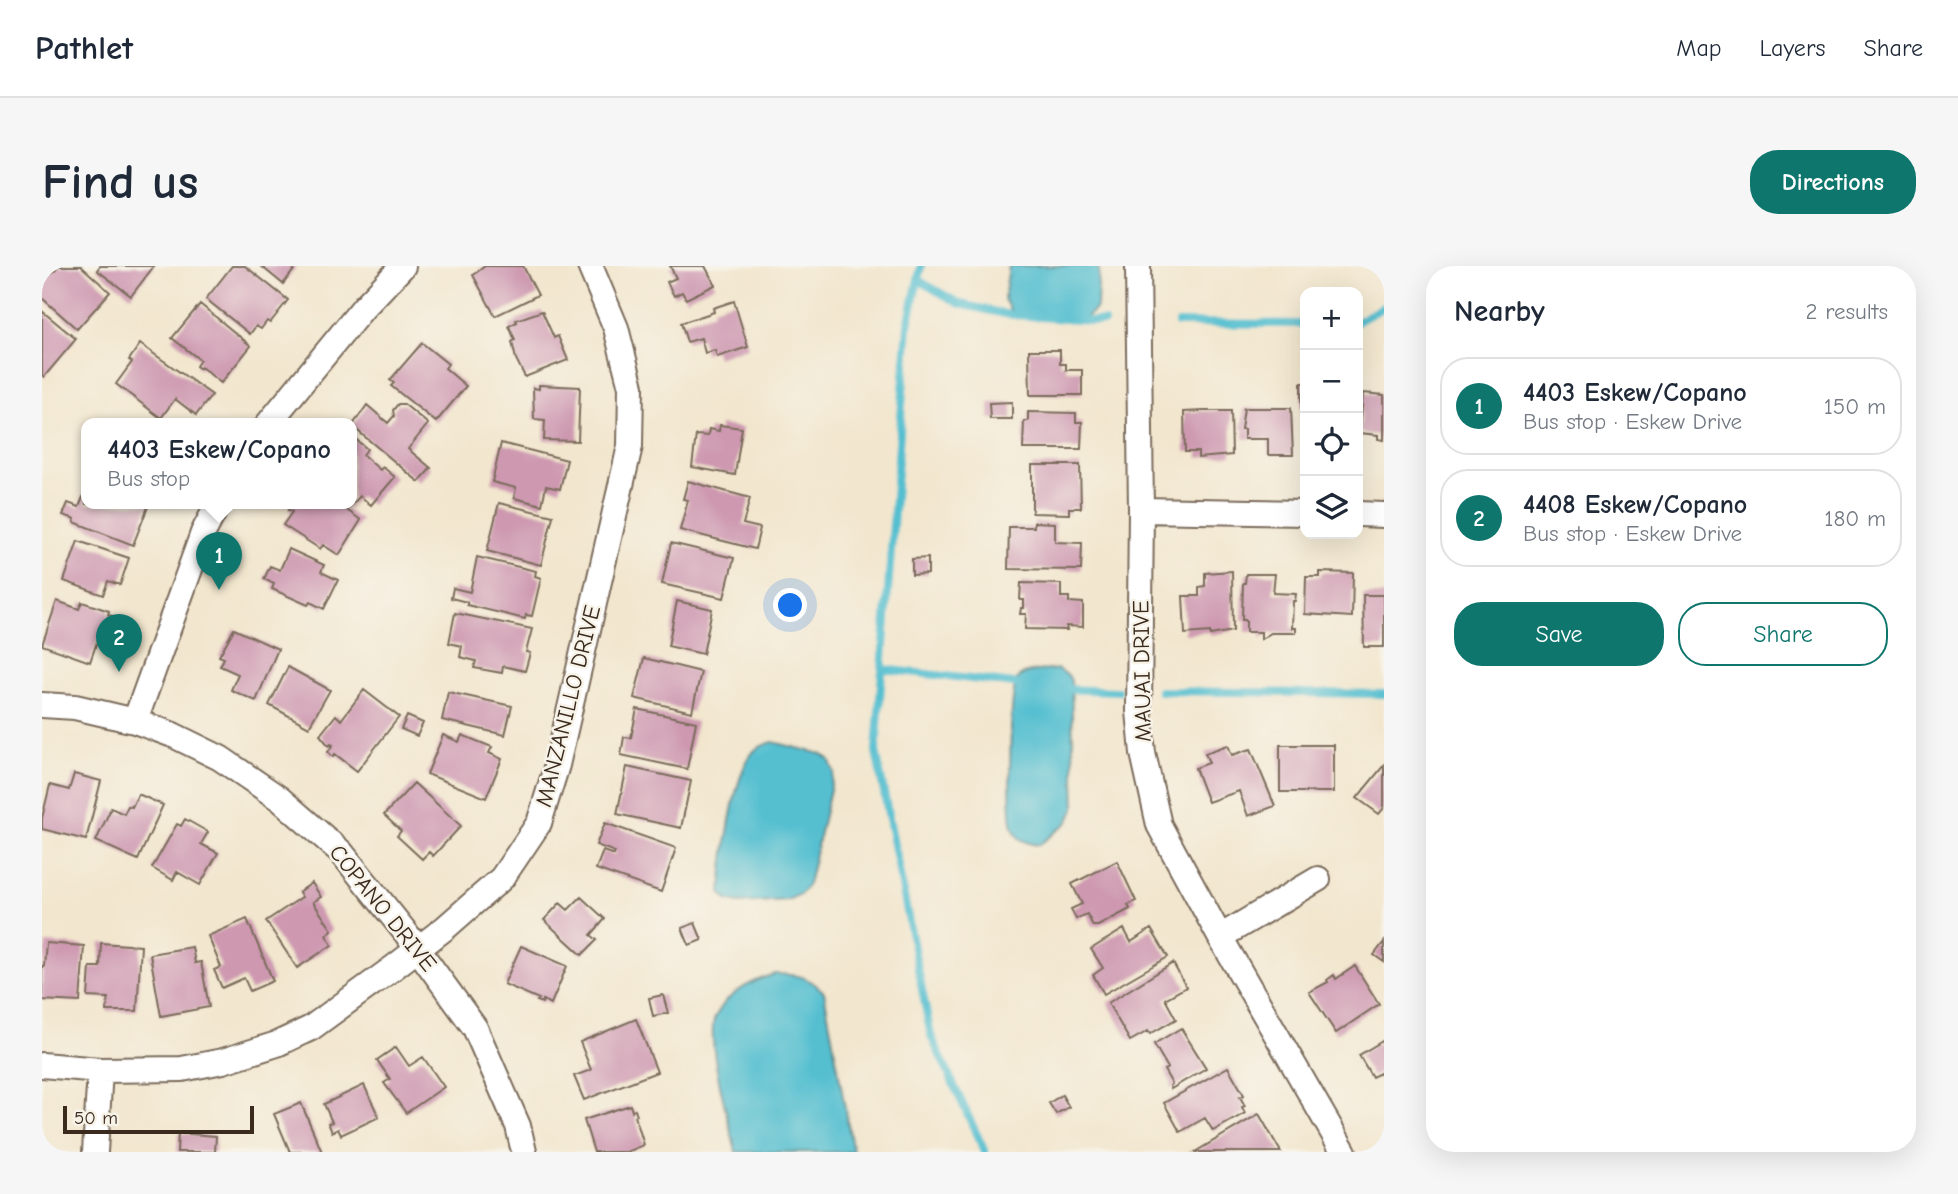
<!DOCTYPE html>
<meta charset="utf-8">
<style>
body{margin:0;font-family:"Comic Neue",sans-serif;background:#f6f6f7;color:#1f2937}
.controls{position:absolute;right:21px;top:21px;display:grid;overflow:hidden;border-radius:14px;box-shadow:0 7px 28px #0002}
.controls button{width:63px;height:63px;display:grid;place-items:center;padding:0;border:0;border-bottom:2px solid #e0e1e3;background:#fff;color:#1f2937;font:35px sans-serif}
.scale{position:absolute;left:21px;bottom:18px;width:191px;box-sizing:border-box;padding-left:7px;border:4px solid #3b2a1e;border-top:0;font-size:19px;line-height:24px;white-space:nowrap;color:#3b2a1e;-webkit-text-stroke:5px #f7f3e8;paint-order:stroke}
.you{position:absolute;left:749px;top:340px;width:24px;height:24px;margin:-18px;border:5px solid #fff;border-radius:50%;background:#1a73e8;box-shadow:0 0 0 10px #1a73e833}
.badge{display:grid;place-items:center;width:46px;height:46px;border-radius:50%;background:#0f766e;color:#fff;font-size:23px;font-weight:700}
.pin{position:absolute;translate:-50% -58px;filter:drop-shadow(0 2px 4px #0008)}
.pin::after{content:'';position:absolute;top:37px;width:24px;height:21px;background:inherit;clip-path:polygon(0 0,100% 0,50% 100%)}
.popup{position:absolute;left:39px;top:152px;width:276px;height:91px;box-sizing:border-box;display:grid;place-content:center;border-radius:14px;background:#fff;filter:drop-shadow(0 2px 5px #0005);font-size:23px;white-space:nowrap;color:#747a83}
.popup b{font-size:26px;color:#1f2937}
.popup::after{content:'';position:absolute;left:50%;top:100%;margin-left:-14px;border:14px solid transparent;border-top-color:#fff}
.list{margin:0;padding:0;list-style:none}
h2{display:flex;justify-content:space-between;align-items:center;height:91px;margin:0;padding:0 28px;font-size:30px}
h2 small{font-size:23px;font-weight:400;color:#747a83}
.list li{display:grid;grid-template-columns:46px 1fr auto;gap:21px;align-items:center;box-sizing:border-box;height:98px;margin:0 14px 14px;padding:0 14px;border:2px solid #e0e1e3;border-radius:28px}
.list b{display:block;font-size:26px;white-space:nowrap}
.list p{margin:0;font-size:23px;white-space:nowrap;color:#747a83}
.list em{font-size:23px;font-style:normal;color:#747a83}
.actions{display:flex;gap:14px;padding:21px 28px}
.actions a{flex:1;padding:16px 0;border:2px solid #0f766e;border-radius:28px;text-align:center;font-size:24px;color:#0f766e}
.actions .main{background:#0f766e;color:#fff}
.icon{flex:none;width:38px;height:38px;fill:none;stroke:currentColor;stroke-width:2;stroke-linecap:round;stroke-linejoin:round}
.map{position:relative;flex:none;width:1342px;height:886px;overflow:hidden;border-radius:28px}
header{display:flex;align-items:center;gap:42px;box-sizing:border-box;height:98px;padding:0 35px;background:#fff;border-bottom:2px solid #e0e1e3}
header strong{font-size:33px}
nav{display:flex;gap:38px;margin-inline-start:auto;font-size:24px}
.intro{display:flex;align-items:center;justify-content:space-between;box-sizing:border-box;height:168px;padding:0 42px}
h1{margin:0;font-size:49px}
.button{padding:18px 32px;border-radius:28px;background:#0f766e;color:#fff;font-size:24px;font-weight:700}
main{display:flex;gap:42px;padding:0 42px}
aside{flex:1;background:#fff;border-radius:28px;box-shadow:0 7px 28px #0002}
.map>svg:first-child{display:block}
</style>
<header>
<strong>Pathlet</strong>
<nav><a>Map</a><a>Layers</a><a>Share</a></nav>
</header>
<div class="intro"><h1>Find us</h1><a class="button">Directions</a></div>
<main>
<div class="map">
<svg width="1342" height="886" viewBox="0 0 1342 886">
<rect width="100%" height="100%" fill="#f7f3e8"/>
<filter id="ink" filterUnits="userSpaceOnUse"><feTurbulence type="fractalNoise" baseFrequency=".0143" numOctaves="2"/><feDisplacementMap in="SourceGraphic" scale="14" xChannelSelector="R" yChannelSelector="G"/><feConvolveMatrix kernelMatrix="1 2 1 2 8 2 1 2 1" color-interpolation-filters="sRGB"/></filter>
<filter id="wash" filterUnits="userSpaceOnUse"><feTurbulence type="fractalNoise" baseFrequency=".00686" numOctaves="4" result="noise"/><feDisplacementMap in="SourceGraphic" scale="28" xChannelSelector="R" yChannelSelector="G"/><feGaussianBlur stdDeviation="1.57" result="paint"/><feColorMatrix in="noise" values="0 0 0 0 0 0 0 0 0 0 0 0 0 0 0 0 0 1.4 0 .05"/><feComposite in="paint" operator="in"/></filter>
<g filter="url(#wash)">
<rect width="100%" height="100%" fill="#f2e6ce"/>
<!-- water -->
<path fill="#54bfd0" stroke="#487477" stroke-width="2" d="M967,0h90l-2,41 -11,11 -71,-5 -5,-3 -6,-11z
M1016,403l10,6 3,6 4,127 -7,14 -29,23c-7,-1 -15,-2 -20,-7 -3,-3 -6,-11 -7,-15 -3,-20 -3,-128 5,-143 6,-11 30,-9 41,-11z
M731,476l48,12 8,5 5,13 -26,112 -7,10 -14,6 -48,3 -12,-3 -6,-7c2,-32 12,-120 33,-142 5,-5 12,-7 19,-9z
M733,708c24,1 31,1 49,18l29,160h-117c-6,-27 -31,-113 -21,-134 11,-25 37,-37 60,-44z"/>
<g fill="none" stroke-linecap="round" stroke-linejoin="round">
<!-- stream -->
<path stroke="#54bfd0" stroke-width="8" d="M879,0l-13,59 -32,426 55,285 54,116
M876,14l42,24 45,10 99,8
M1316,55l26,-14
M1136,57l127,1
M840,403l142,16
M1020,423l56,2
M1118,425l224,3"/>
</g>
<g id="blocks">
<!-- building -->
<path fill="#cd98b0" d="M16,0h23l29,26 -33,37 -35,-31v-25l5,-6 6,5z
M58,0h54l-23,30 -34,-26z
M190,0h13l43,34 -18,23 -3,-2 -6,8 -5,-3 -6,8 -44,-35z
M219,0h36l-14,18z
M443,0h38l15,29 -43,21 -22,-41z
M628,0h35l10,19 -29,14 -4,-7 -8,4 -7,-14 9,-4z
M692,35l14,46 -31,10 -2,-7 -10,3 -4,-15 -14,4 -6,-19 33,-11 -1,-4z
M158,38l51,42 -30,37 -20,-16 -1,2 -4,-3 4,-6 -28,-22z
M0,45l34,28 -32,38 -2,-2z
M500,45l12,27 4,-2 10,24 -43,17 -9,-18 -4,-17 3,-2 -6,-14 8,-4 -1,-2z
M380,77l26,21 -3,4 21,18 -30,36 -45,-36 3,-3 -4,-3z
M98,78l72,51 -16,20 -21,-16 -14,19 -45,-34 16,-22 -3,-2z
M987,84h31v14h6v6h16v25h-52z
M1259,117h4v39h-4z
M497,119l41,2 -2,54 -34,-1 1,-20 -11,-1 -1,-31 6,1z
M1321,127l21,2v45l-6,-1v-4l-18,-2z
M970,136v17h-22l-1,-16z
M356,138h6l24,20 -20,25 23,19 -12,14 -67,-56 15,-21 21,18 6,-7 -1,-6z
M1202,142h47l2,47h-25v-16h-24v-10h-3z
M1162,145h27l1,44 -34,3v-6h-13l-1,-40z
M986,146l48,1v9h6l-1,27h-58l1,-28h4z
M678,159l22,3 -7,47 -43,-8 4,-32 12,1 1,-7 10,2z
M310,170l15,13 -4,6 17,15 3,-3 12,10 -24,28 -11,-9 -11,12 -5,-4h8z
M459,177l66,17 -7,29 -14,-3 -4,19 -28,-7 2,-10 -24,-6z
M990,199h48l1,43h-12v6l-37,-1z
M646,215l62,17 -7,26 17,4 -5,21 -75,-19 8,-30 -5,-1z
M44,224v14h63l-16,41 -59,-23 1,-3 -12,-4 5,-12 11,4z
M457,237l54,13 -12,49 -54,-14z
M249,238h47l23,16 -22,35 -16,-10 -3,4 -37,-24 9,-13 -4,-2z
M992,256l21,1v19l27,1 -1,27 -73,-1 1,-42h25z
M36,275l51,17 -9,27 -12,-4 -5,14 -39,-14z
M629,277l63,15 -10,40 -62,-14z
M247,283l35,16 -3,7 17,8 -14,29 -14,-7 -2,3 -36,-16 2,-5 -10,-5 6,-13 10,4z
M435,291l59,14 -1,5 6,2 -9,38 -6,-1 -1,4 -58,-14v-3l-16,-4 2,-10 17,4z
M886,292v16l-16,1v-16z
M1190,305l1,60 -23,4v-3l-25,2 -2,-38h16v-9l6,-1v-13z
M1278,306l33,1 -1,44 -47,-3 1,-37h14z
M1204,308h29l-2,19 23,1 -1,7h-2l-1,27h4v5h-25l-10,6v-7h-15v-12h-4l1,-37h2z
M979,317l40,1v13h8v5l14,1v24l-17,-1 1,4 -42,-1 1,-15h-6l1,-6h3v-8h-4z
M1321,329h21v52h-20z
M15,335l22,8 3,-7 27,9 -1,4 4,1 -8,22 -2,-1v3l-4,-1 -8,23 -48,-17z
M635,335l35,8 -9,45 -35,-8z
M413,347l77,16 -6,23 4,1 -5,18 -22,-5 -1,7 -28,-5 2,-7 -16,-4 2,-11 -13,-3z
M192,363l44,20 -22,52 -25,-11 7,-16 -18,-8 4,-8 -5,-2z
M602,392l57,14 -9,40 -58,-14z
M246,401l42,23 -21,37 -40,-22z
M322,424l35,27 -42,54 -22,-17 -2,3 -5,-5 5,-7 -2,-1 -2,2 -9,-11 16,-20 5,5z
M406,426l64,14 -7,29 -63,-15z
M595,443l59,13 -9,47 -66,-14 3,-18 7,1z
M365,450l16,7 -6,13 -16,-7z
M401,469l16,7 3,-7 30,12 -3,6 13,6 -16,39 -59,-24z
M1186,479l4,10 19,-6 24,57 -27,10 -9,-25 -31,11 -13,-34 14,-5 -4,-10z
M1238,479h54v47h-54z
M1342,499v43l-5,6 -22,-16z
M585,501l64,14 -10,47 -64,-14z
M32,508l27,7 -15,59 -44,-11v-11l8,-33 19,5z
M372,517l47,43 -28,30 -4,-4 -7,7 -25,-23 4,-5 -17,-16z
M96,528l25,11 -25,55 -42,-19 15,-33 13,6 4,-8 4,1z
M143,553l23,13 -7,12 17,9 -18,32 -23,-13 -4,8 -21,-12 25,-44 4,2z
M563,557l71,25 -15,44 -65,-23 7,-18 11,4 1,-3 -19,-7z
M1075,595l19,40 -8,4 2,4 -32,17h-5l-6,-12 -11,5 -5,-10 11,-5 -10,-20z
M270,617l9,14 -8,5 19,28 -6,5 6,10 -35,23 -31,-47 36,-24 -3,-5z
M539,631l24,22 -14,16 6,5 -15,15 -38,-35 16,-17 8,7z
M205,653l26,62 -23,10 -6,-13 -22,10 -8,-18 7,-3 -13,-31z
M653,657l7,17 -13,5 -7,-17z
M1082,663l7,13 20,-13 17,28 -64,37 -11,-19 10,-7 -12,-19z
M1342,676v20l-10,-7z
M4,677l38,3 -4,56 -38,-2v-34h2z
M59,677l40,3 -4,65h-30l1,-13 -20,-1 2,-30h10z
M479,680l46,20 -16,38 -8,-4 -1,3 -5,-2 2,-2 -35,-15z
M150,681l3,16 6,-1 8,45 -48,9 -11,-62z
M1131,697l13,24 -21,12 11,20 -26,15 -2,-3 -18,10 -22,-38z
M1313,700l24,38 -43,29 -27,-41 19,-10 -1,-2 7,-5 2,4z
M621,729l5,18 -15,3 -4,-18z
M594,753l21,53 -73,28 -10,-24 17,-6 -11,-28z
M1139,762l25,40 -35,21 -1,-3 2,-2 -8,-14 4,-2 -14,-24z
M1342,774v36l-2,-4 -10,5 -13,-22z
M354,781l13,19 14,-9 21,30 -38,26 -22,-30 6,-4 -13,-19z
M1186,801l16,28 -4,2 5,9 -3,1 3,6 -32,18 -8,-13 -25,14 -16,-29z
M322,819l15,32 -38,18 -3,-6 -6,3 -4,-9 4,-1 -8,-18z
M1020,829l7,12 -13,7 -7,-11z
M259,837l21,49h-32l-16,-38z
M588,839l2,6 3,-2 2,6 -2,1 9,29 -17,7h-33l-10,-32z
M1217,848l22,38h-86z
M136,867l38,3 -1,16h-38z"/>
</g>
</g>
<g filter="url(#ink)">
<use href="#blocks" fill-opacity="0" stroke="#7b6c5c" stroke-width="2"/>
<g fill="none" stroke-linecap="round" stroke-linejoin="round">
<!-- minor casing -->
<g stroke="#7b6c5c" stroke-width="28">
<path id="minor" d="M1096,0l3,244 -2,201 4,42 16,72 61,112 124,215
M226,158l95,-116 40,-42
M1099,244l164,3
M1316,248l26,1
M0,439l33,2 60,14 38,14 47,23 60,41 61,53 65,81 69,95 43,98 6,26
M93,455l68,-188 15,-29
M1178,671l98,-58
M0,799l58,5 82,-1 41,-8 54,-17 34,-16 82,-60 52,-40 57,-50 37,-55 18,-58 73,-319 1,-59 -15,-59 -26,-62
M53,886l5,-82"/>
</g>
<!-- minor -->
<use href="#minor" stroke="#fff" stroke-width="24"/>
</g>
</g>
<g text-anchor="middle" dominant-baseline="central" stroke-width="5" stroke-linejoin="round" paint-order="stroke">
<!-- street labels -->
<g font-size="23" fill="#3b2a1e" stroke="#f7f3e8">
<text transform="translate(1100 405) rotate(-91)">MAUAI DRIVE</text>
<text transform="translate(526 440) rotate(-76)">MANZANILLO DRIVE</text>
<text transform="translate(341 642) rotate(51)">COPANO DRIVE</text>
</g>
</g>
</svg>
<div class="controls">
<button>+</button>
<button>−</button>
<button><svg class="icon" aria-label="locate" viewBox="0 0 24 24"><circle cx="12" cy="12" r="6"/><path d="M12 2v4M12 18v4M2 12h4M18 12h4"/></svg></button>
<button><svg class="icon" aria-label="layers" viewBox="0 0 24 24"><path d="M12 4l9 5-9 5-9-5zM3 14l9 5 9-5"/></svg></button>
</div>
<div class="scale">50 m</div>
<div class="you"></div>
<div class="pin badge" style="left:177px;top:324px">1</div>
<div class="popup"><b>4403 Eskew/Copano</b>Bus stop</div>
<div class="pin badge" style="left:77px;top:406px">2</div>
</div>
<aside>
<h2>Nearby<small>2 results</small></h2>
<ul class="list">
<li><span class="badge">1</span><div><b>4403 Eskew/Copano</b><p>Bus stop · Eskew Drive</p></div><em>150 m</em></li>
<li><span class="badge">2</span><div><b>4408 Eskew/Copano</b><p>Bus stop · Eskew Drive</p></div><em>180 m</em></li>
</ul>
<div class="actions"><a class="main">Save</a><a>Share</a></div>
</aside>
</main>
